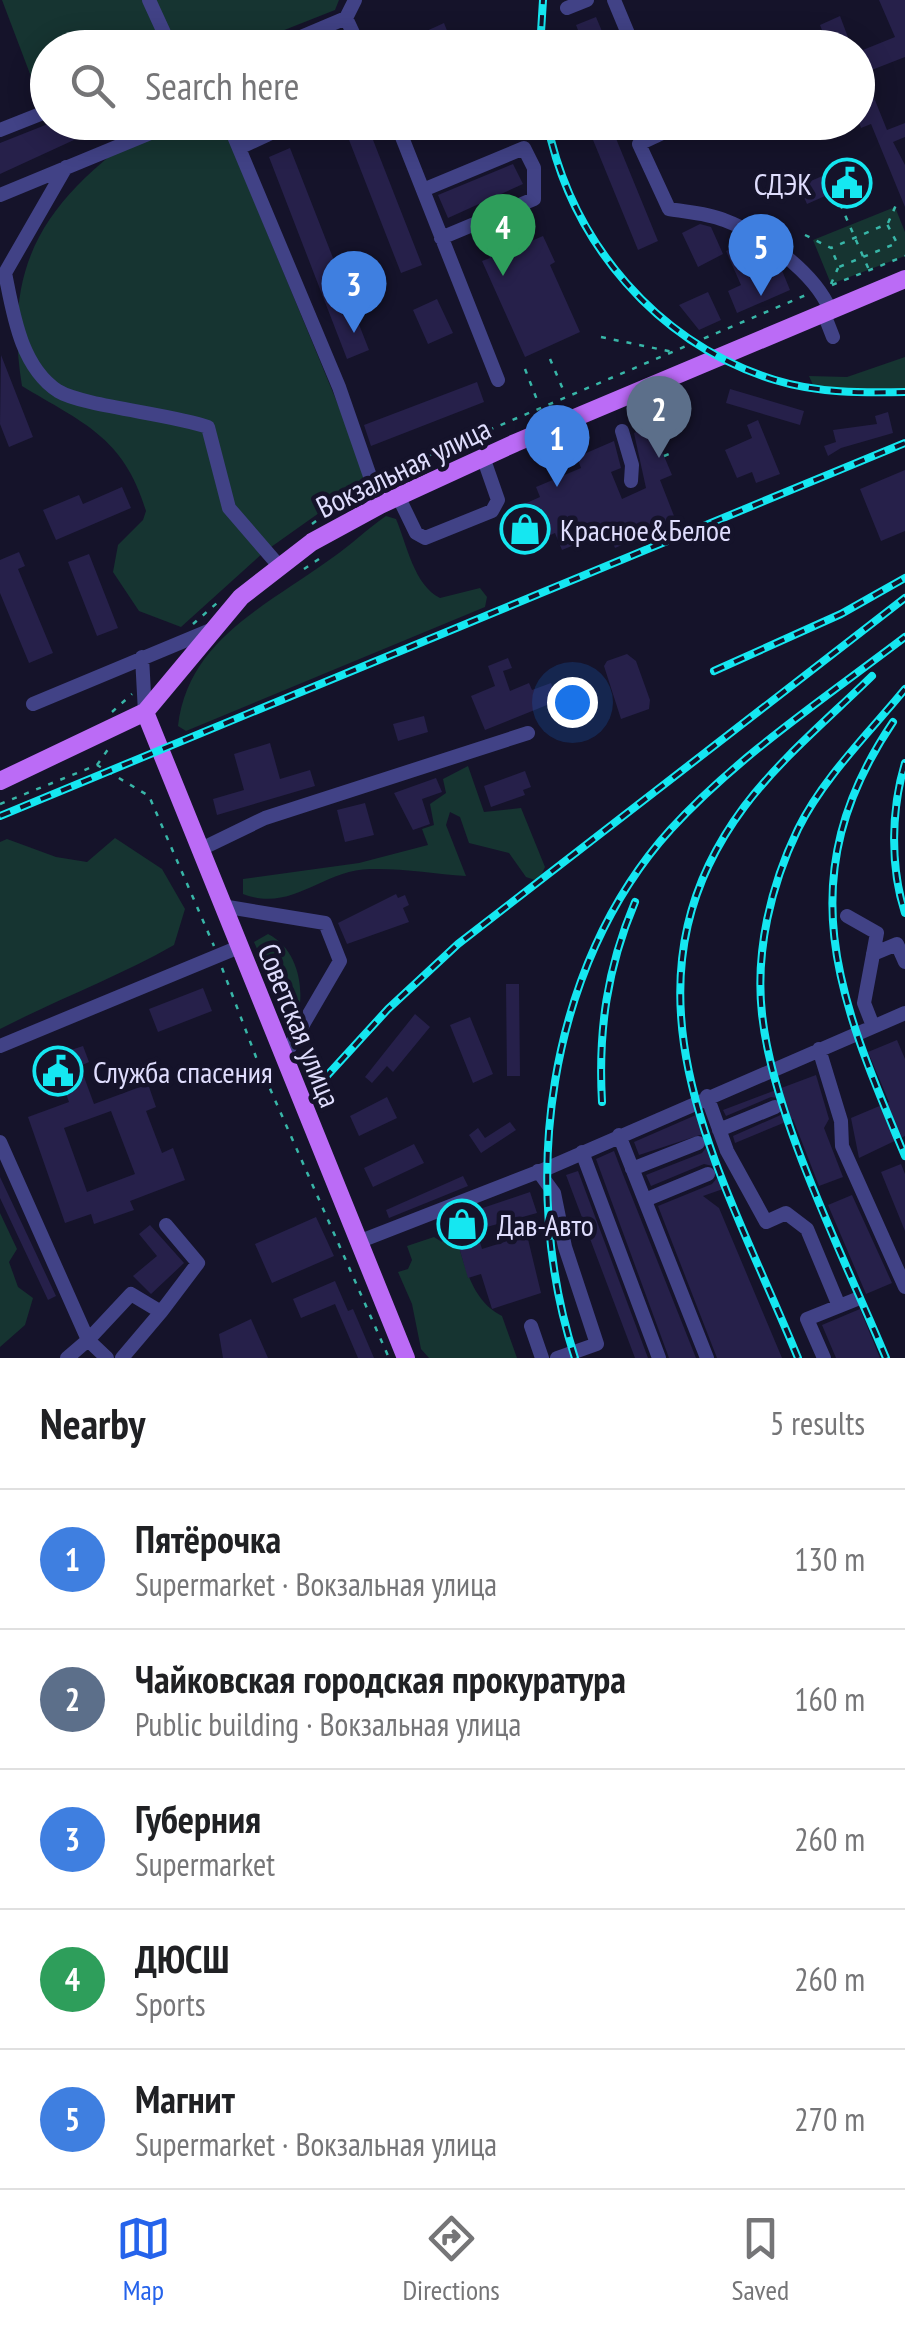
<!DOCTYPE html>
<meta charset="utf-8">
<style>
body{margin:0;font-family:"PT Sans Narrow",sans-serif;background:#f6f6f6;color:#202124}
.you{position:absolute;left:572px;top:702px;width:35px;height:35px;margin:-25px;border:8px solid #fff;border-radius:50%;background:#1a73e8;box-shadow:0 0 0 15px #1a73e833}
.badge{display:grid;place-items:center;width:65px;height:65px;border-radius:50%;background:#2563eb;color:#fff;font-size:32px;font-weight:700}
.pin{position:absolute;translate:-50% -82px;filter:drop-shadow(0 2px 5px #0008)}
.pin::after{content:'';position:absolute;top:52px;width:35px;height:30px;background:inherit;clip-path:polygon(0 0,100% 0,50% 100%)}
.list{margin:0;padding:0;list-style:none}
h2{display:flex;justify-content:space-between;align-items:center;height:130px;margin:0;padding:0 40px;font-size:42px}
h2 small{font-size:32px;font-weight:400;color:#757577}
.list li{display:grid;grid-template-columns:65px 1fr auto;gap:30px;align-items:center;box-sizing:border-box;height:140px;padding:0 40px;border-top:2px solid #e0e0e0}
.list b{display:block;font-size:38px;white-space:nowrap}
.list p{margin:0;font-size:32px;white-space:nowrap;color:#757577}
.list em{font-size:32px;font-style:normal;color:#757577}
.icon{flex:none;width:55px;height:55px;fill:none;stroke:currentColor;stroke-width:2;stroke-linecap:round;stroke-linejoin:round}
.map{position:relative;flex:none;width:905px;height:1358px;overflow:hidden}
.search{position:absolute;background:#fff;box-shadow:0 5px 25px #0003;left:30px;right:30px;top:30px;height:110px;display:flex;align-items:center;gap:25px;box-sizing:border-box;padding:0 35px;border-radius:55px;color:#757577;font-size:38px}
.sheet{height:830px;background:#fff}
nav{display:flex;justify-content:space-around;align-items:center;box-sizing:border-box;height:140px;border-top:2px solid #e0e0e0;background:#fff;font-size:28px;color:#757577}
nav a{display:grid;justify-items:center;gap:5px}
nav .on{color:#2563eb}
.map>svg:first-child{display:block}
</style>
<div class="map">
<svg width="905" height="1358" viewBox="0 0 905 1358">
<rect width="100%" height="100%" fill="#15132a"/>
<!-- green -->
<path fill="#163431" d="M2,0h337l-4,10 -94,37 -193,1 -1,49 -9,-2z
M152,123h70l145,352v4l-103,73 -83,75 -42,-16 -26,-39 5,-27 25,-25 3,-9c-22,-74 -63,-88 -124,-125 -22,-135 34,-192 130,-263z
M895,207l10,25v24l-74,28 -18,-44z
M905,357v31l-63,1 -29,-4 -4,-9 38,1z
M386,516l10,3c11,26 18,66 44,79l40,-10 7,9 -2,10 -299,124 -8,-5c10,-87 90,-121 154,-168 19,-13 35,-29 54,-42z
M468,766l16,46 37,-4 24,59 -7,14 -12,-4 -17,-24 -40,-10 -9,-26 -10,-5 -4,13 20,51c-31,-2 -64,-8 -96,-7 -48,1 -78,44 -127,25v-15l116,-16 69,-18 -6,-16 12,-4 -4,-21 16,-11 -3,-14z
M115,838l47,31 23,40 -11,36c-56,32 -116,54 -174,84v-187l7,-3 49,18 31,5z
M268,934c28,14 36,49 31,77l-11,7 -34,-76z
M0,1213l17,36 -8,13 9,25 15,11 -8,27 -25,22z
M434,1237l8,5 14,-5c9,29 16,64 46,79l15,42h-88l-8,-9 -9,-45 -14,-32 10,-3 4,-9 -5,-14z"/>
<!-- building -->
<path fill="#26204a" fill-rule="evenodd" d="M879,0h26v57l-41,16 23,57 18,-7v14l-12,5 12,23v42l-34,-83 -10,4 -3,-9v-67l37,-15z
M840,16l12,32h-23l-9,-23z
M596,17l13,31h-24l-9,-23z
M444,23l10,25h-26l-6,-15z
M53,122h60l3,11 -12,5 -4,-10 -100,46v-31z
M342,122h24l56,143 -21,8z
M616,122l31,1 -32,13 43,105 -20,9 -47,-115z
M290,148l79,202 -22,9 -78,-202z
M860,160l8,17 -61,27 -8,-18z
M513,164l10,20 -75,34 -10,-23z
M700,224l11,3 12,27 -25,13 -16,-34z
M522,229l7,13 14,-6 12,26 -5,3 30,67 -55,25 -43,-96 8,-3 -4,-9z
M746,242l7,4 13,28 15,-6 9,22 -53,23 -9,-22 13,-6 -15,-34z
M708,292l13,28 -22,10 -20,-25z
M437,299l16,34 -25,11 -15,-34z
M1,355l32,82 -24,10 -9,-23z
M477,382l7,20 -113,44 -7,-21z
M730,389l74,22 -4,14 -74,-22z
M888,412l5,21 -52,15 -13,8 -4,-10 12,-4 -3,-12 44,-6 -2,-8z
M758,420l22,54 -24,9 -4,-11 -15,6 -12,-28 27,-12 -5,-13z
M651,425l21,50 -12,5 16,41 -61,27 -7,-17 -46,19 -7,-17 -42,19 -8,-20 15,-7 -7,-16 27,-12 -4,-10 45,-19 -4,-11 37,-16 7,27 -10,4 11,27 24,-11 -12,-55z
M905,470v61l-24,10 -21,-52z
M122,487l9,21 -75,32 -13,-30 36,-15 4,9z
M19,552l6,14 -7,3 35,84 -24,10 -29,-70v-33z
M89,554l29,74 -21,8 -29,-74z
M627,654l9,7 14,39 -1,9 -28,10 -17,-53 3,-5z
M508,658l4,10 -9,3 7,20 19,-8 3,7 19,-7 6,18 -72,29 -14,-34 24,-10 -7,-20z
M424,716l4,16 -30,9 -5,-17z
M270,743l10,36 30,-9 5,16 -98,29 -4,-16 31,-9 -10,-36z
M525,771l6,16 -8,3 2,5 -34,12 -7,-21z
M436,778l6,14 -20,7 8,25 -17,6 -19,-37z
M365,803l9,32 -29,7 -8,-32z
M396,894l2,4 7,-3 4,10 -6,3 6,14 -62,22 -9,-21z
M506,984h13l1,92h-13z
M203,988l9,23 -54,21 -9,-23z
M415,1014l15,13 -37,45 -6,-6 -15,17 -7,-6z
M470,1017l23,57 -20,9 -23,-58z
M897,1040l8,19v77l-46,22 -8,-40 38,-16 -21,-50z
M83,1046l6,16 -9,4 14,38 54,-20 8,23 -10,4 16,42 11,-5 12,32 -55,21 4,9 -40,14 -3,-10 -26,9 -37,-106 41,-15 -16,-46zM111,1111l24,63 -48,18 -23,-64z
M816,1075l13,44 -5,9 19,49 -24,9 -26,-67 -58,24 -2,-7 50,-22 -1,-15 -11,-2 -45,19 -3,-6z
M387,1097l10,21 -38,18 -9,-20z
M696,1115l7,19 -64,21 -5,-13z
M510,1122l6,8 -35,23 -12,-18 9,-7 7,10z
M414,1144l10,19 -51,24 -9,-19z
M708,1145l9,22 -13,-3 -53,22 -5,-11 56,-22z
M614,1151l8,21 74,186h-27l-73,-199z
M901,1164l4,10v57l-24,-59z
M578,1171l70,187h-13l-69,-183z
M463,1176l5,10 -79,32 -3,-8z
M0,1177l56,119 -8,4 -48,-102z
M718,1177l5,12 -20,7 16,12 63,150h-65l-59,-152 54,-22z
M530,1192l7,21 -61,17 6,19 45,-14 14,58 -49,16 -11,-35 -13,4 -12,-41 -14,5 -3,-15 11,-8z
M852,1195l40,88 -26,11 -38,-89z
M316,1217l18,39 -62,27 -17,-39z
M150,1225l34,38 -33,31 -18,-18 24,-20 -18,-22z
M335,1281l13,30 5,-2 21,49h-16l-23,-54 -34,14 -8,-19z
M860,1309l20,49h-44l-14,-33z
M251,1319l17,39h-45l-4,-24z"/>
<g fill="none" stroke-linecap="round" stroke-linejoin="round">
<!-- path -->
<path stroke="#38b6a8" stroke-width="2.5" stroke-dasharray="5 8" stroke-linecap="butt" d="M835,192l34,78
M888,223l8,-18
M805,235l26,13 56,-24 10,19 -58,24 -8,-19
M831,284l7,-16
M832,285l73,-29
M601,337l72,15
M550,359l15,35
M525,369l14,36
M651,401l6,14
M653,430l35,-17
M664,456l10,-4
M381,476l425,-181
M312,524l50,-36
M304,569l18,-12
M193,624l24,-21
M112,712l20,-18
M97,765l12,-17
M0,804l97,-39 52,31 65,150
M222,968l34,89 133,301"/>
<!-- minor -->
<path stroke="#414286" stroke-width="14" d="M149,0l22,48
M614,0l20,48
M567,8l20,-8
M346,18l9,-18
M275,48l71,-30 14,30
M228,122l111,265 41,118
M396,122l102,258
M666,122l3,8 -30,14 30,65c17,3 38,4 55,11 38,14 91,53 106,90
M0,130l48,-19
M239,148l56,-26
M66,167l-61,106c8,39 15,93 53,118 24,15 114,23 150,36l21,81 51,59
M423,190l101,-42 10,20v31l-93,39
M0,195l177,-73
M824,314l9,23
M622,431l10,34 -1,16
M398,496l18,37 9,5 67,-27 6,-11 -15,-43
M142,657l3,55
M33,704l180,-75
M199,850l66,-32 263,-85
M222,906l103,17 15,38 -56,96
M847,916l30,17 -13,70 9,23
M873,954l24,-10 8,18
M0,1046l239,-99
M819,1049l22,72 1,25 63,141
M707,1096l20,55 39,71 20,-9 21,16 32,77
M719,1130l56,-23
M619,1135l88,223
M0,1142l88,198 -21,18
M582,1152l77,206
M632,1169l66,-26
M538,1171l16,22 11,54 32,97 -40,14
M645,1200l63,-26
M358,1242l190,-74 357,-155
M531,1326l11,32
M107,1358l-19,-18 43,-46 30,18 37,-49 -32,-38
M122,1358l39,-46
M824,1358l-17,-39 50,-20"/>
<!-- major -->
<path stroke="#bb6bf6" stroke-width="18" d="M145,712l261,646
M0,781l145,-69 96,-115 71,-55 68,-37 135,-62 390,-164"/>
<!-- rail casing -->
<g stroke="#15e7f1" stroke-width="8">
<path id="rail" d="M540,48l3,-48
M547,122c24,121 111,222 228,258 42,13 87,13 130,12
M714,671l127,-57 64,-36
M893,722c-106,157 -54,277 12,434
M905,763c-14,47 -15,104 0,150
M0,816l905,-373
M324,1079l64,-70 70,-65 447,-346
M602,1102c-4,-71 5,-134 33,-200
M575,1358c-56,-172 -29,-391 96,-529 68,-74 154,-131 234,-192
M798,1358c-74,-182 -192,-366 -54,-551 36,-48 85,-89 128,-131
M886,1358c-41,-99 -113,-240 -124,-344 -7,-63 9,-129 36,-185 25,-51 71,-96 107,-140"/>
</g>
<!-- rail -->
<use href="#rail" stroke="#15132a" stroke-width="4" stroke-dasharray="11" stroke-linecap="butt"/>
</g>
<!-- icons -->
<defs>
<g id="civic-ring" transform="scale(2.5)"><circle r="9.5" fill="#15132a" stroke="#15e7f1" stroke-width="1.5"/><path d="M-.6-6.5H3V-4.5H.6V-3L4-1V1h2V6H-6V1h2V-1L-.6-3ZM-1.2 2.5V6h2.4V2.5Z" fill="#15e7f1"/></g>
<g id="shop-ring" transform="scale(2.5)"><circle r="9.5" fill="#15132a" stroke="#15e7f1" stroke-width="1.5"/><path d="M-5-2.5h2.3a2.7 3.5 0 0 1 5.4 0H5L5.5 6h-11ZM-1.5-2.5h3a1.5 2.3 0 0 0-3 0Z" fill="#15e7f1"/></g>
</defs>
<g fill-rule="evenodd">
<use href="#civic-ring" x="847" y="183"/>
<use href="#shop-ring" x="525" y="529"/>
<use href="#civic-ring" x="58" y="1071"/>
<use href="#shop-ring" x="462" y="1224"/>
</g>
<g text-anchor="middle" dominant-baseline="central" stroke-width="9" stroke-linejoin="round" paint-order="stroke">
<!-- poi labels -->
<g font-size="30" fill="#dfddfd" stroke="#15132a" text-anchor="start">
<text x="812" y="183" text-anchor="end">СДЭК</text>
<text x="560" y="529">Красное&amp;Белое</text>
<text x="93" y="1071">Служба спасения</text>
<text x="497" y="1224">Дав-Авто</text>
</g>
<!-- street labels -->
<g font-size="30" fill="#dfddfd" stroke="#15132a">
<text transform="translate(403 467) rotate(-26)">Вокзальная улица</text>
<text transform="translate(300 1025) rotate(68)">Советская улица</text>
</g>
</g>
</svg>
<div class="you"></div>
<div class="pin badge" style="left:557px;top:487px;background:#3f7fe0">1</div>
<div class="pin badge" style="left:659px;top:458px;background:#5c6f8a">2</div>
<div class="pin badge" style="left:354px;top:333px;background:#3f7fe0">3</div>
<div class="pin badge" style="left:503px;top:276px;background:#2e9e5b">4</div>
<div class="pin badge" style="left:761px;top:296px;background:#3f7fe0">5</div>
<div class="search"><svg class="icon" aria-label="search" viewBox="0 0 24 24"><circle cx="10" cy="10" r="6"/><path d="M15 15l6 6"/></svg>Search here</div>
</div>
<section class="sheet">
<h2>Nearby<small>5 results</small></h2>
<ul class="list">
<li><span class="badge" style="background:#3f7fe0">1</span><div><b>Пятёрочка</b><p>Supermarket · Вокзальная улица</p></div><em>130 m</em></li>
<li><span class="badge" style="background:#5c6f8a">2</span><div><b>Чайковская городская прокуратура</b><p>Public building · Вокзальная улица</p></div><em>160 m</em></li>
<li><span class="badge" style="background:#3f7fe0">3</span><div><b>Губерния</b><p>Supermarket</p></div><em>260 m</em></li>
<li><span class="badge" style="background:#2e9e5b">4</span><div><b>ДЮСШ</b><p>Sports</p></div><em>260 m</em></li>
<li><span class="badge" style="background:#3f7fe0">5</span><div><b>Магнит</b><p>Supermarket · Вокзальная улица</p></div><em>270 m</em></li>
</ul>
</section>
<nav>
<a class="on"><svg class="icon" aria-label="map" viewBox="0 0 24 24"><path d="M3 6l6-2 6 2 6-2v14l-6 2-6-2-6 2zM9 4v14M15 6v14"/></svg>Map</a>
<a><svg class="icon" aria-label="directions" viewBox="0 0 24 24"><path d="M12 3l9 9-9 9-9-9zM9 14v-3h6M13 9l2 2-2 2"/></svg>Directions</a>
<a><svg class="icon" aria-label="saved" viewBox="0 0 24 24"><path d="M7 4h10v16l-5-4-5 4z"/></svg>Saved</a>
</nav>
